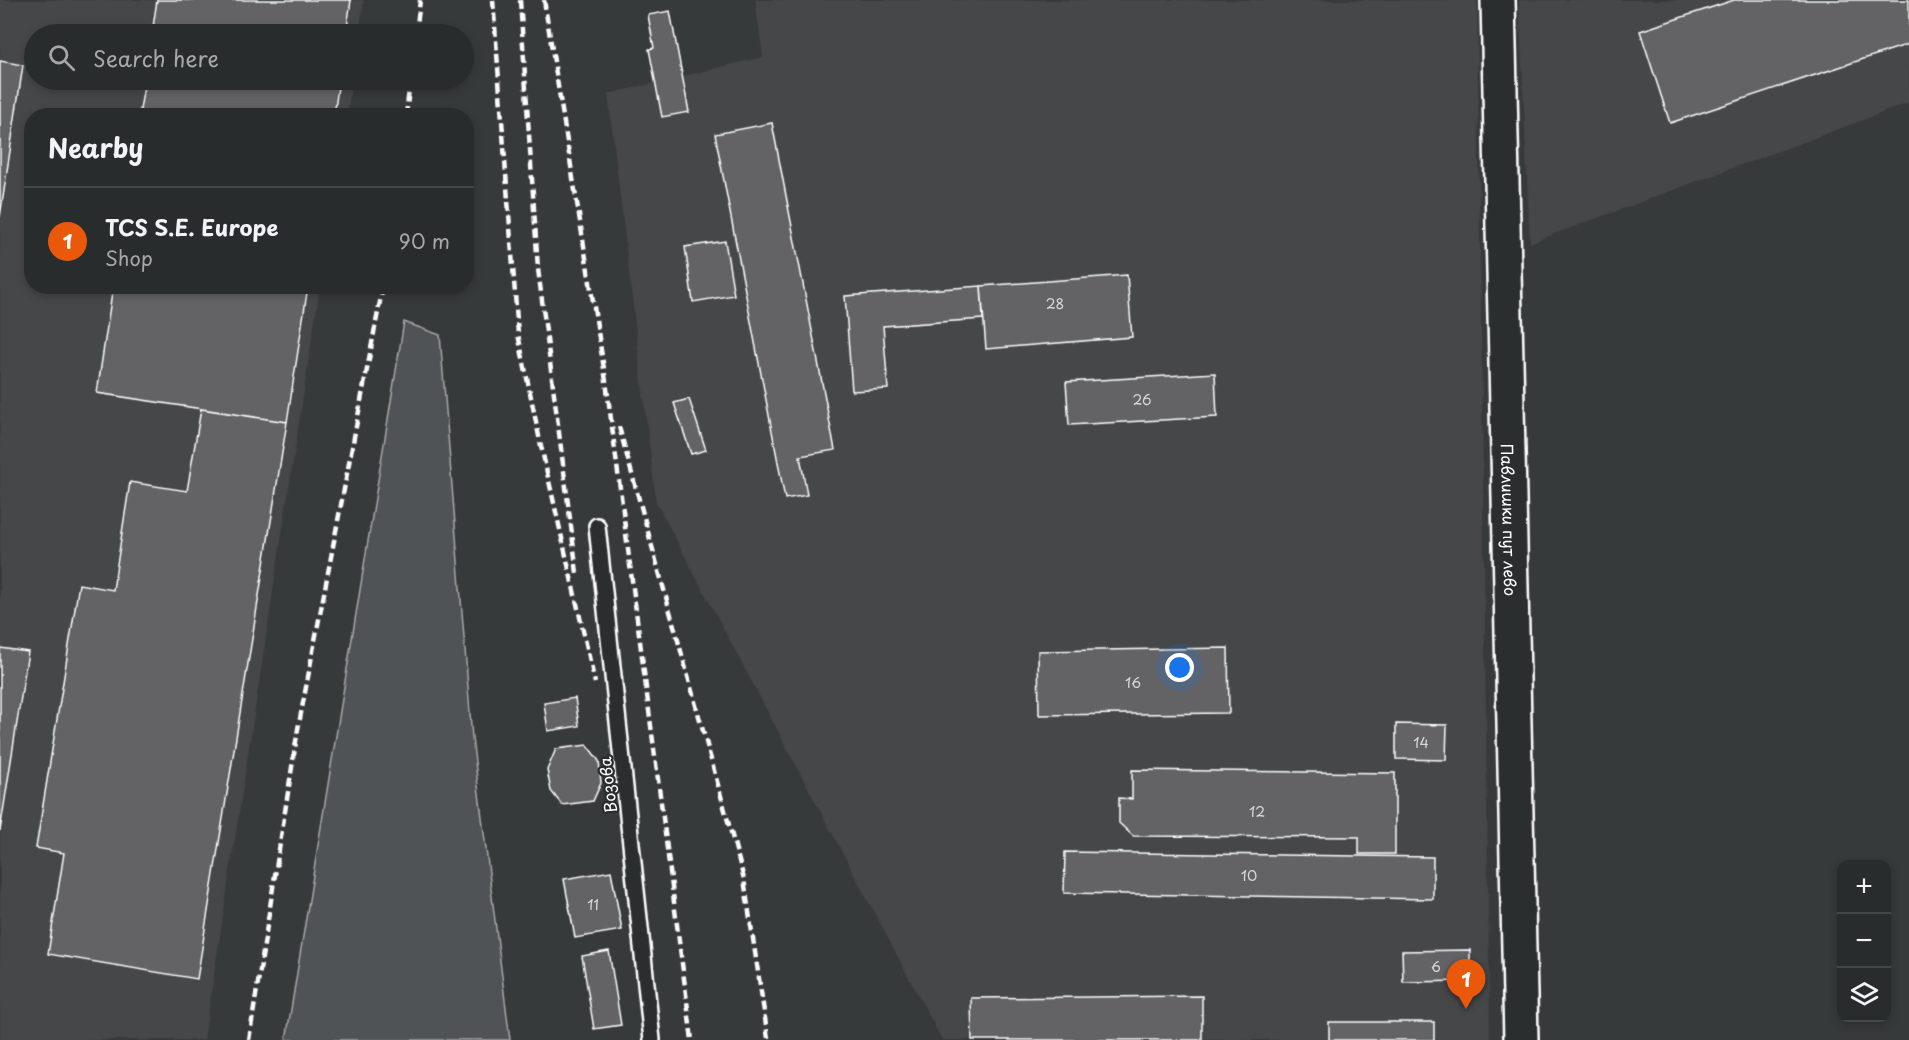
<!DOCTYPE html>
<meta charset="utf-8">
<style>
body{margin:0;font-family:"Playpen Sans",sans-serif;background:#353838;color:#f1f3f6}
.controls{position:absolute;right:18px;bottom:18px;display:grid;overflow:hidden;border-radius:12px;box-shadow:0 3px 9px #0003}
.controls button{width:54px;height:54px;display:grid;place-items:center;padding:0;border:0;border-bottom:2px solid #454848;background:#292c2c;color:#f1f3f6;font:30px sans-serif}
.you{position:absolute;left:1180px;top:668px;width:21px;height:21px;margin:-15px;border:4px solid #fff;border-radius:50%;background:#1a73e8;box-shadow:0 0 0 9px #1a73e833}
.badge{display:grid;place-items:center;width:39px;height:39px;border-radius:50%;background:#ea580c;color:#fff;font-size:20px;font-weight:700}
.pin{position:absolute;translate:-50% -50px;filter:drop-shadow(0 2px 3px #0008)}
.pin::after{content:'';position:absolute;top:32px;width:21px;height:18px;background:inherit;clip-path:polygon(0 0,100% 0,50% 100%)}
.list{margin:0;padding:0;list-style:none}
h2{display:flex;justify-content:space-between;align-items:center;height:78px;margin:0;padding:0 24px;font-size:26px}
h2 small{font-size:20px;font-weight:400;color:#a5a7a9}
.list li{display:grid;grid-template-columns:39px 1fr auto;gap:18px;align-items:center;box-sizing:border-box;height:108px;padding:0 24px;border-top:2px solid #454848}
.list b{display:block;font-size:22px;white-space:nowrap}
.list p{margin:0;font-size:20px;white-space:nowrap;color:#a5a7a9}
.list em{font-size:20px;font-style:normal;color:#a5a7a9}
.icon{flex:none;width:33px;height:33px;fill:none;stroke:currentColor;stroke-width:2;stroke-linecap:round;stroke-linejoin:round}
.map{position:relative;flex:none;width:1909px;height:1040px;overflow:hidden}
.search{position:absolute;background:#292c2c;box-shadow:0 3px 9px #0003;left:24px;top:24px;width:450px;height:66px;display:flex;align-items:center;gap:15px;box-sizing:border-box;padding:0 21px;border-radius:33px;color:#a5a7a9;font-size:22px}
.panel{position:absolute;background:#292c2c;box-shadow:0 3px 9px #0003;left:24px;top:108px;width:450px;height:186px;border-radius:24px}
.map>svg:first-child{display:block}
</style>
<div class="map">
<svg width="1909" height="1040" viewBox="0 0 1909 1040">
<rect width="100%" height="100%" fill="#373a3b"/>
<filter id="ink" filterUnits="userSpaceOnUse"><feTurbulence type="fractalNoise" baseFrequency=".0167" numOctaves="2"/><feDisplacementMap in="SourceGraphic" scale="12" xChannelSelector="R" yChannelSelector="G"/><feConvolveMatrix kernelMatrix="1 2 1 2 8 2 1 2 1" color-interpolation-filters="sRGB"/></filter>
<g filter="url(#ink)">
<!-- built -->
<path fill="#444748" d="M0,0h364l-5,34h-325v46h318l-5,35 -315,1v170l288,1 -116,753h-204z
M755,0h722l13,1040h-548l-286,-538 -48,-408 155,-37z
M1519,0h390v103l-379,140z"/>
<!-- green -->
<path fill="#505354" stroke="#a8a9aa" stroke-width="1.5" d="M404,322l36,13 32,403 38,302h-224z"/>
<!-- building -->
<path fill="#636465" stroke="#fff" stroke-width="1.5" d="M157,0h194l-5,34h-194z
M1734,0h175v44l-239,79 -30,-92z
M670,11l19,101 -27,5 -13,-68 5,-1 -6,-33z
M0,61l23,4 -23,152z
M145,80h194l-5,36h-195z
M772,123l63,327 -35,6 7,39 -22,4 -70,-365z
M725,241l9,54 -41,7 -8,-55z
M1127,275l5,62 -146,12 -5,-63z
M113,286h195l-21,136 -190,-29z
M981,286l2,33 -100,7 5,63 -36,2 -7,-95z
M1215,373l2,44 -148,8 -3,-43z
M689,399l17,51 -15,4 -17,-51z
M201,409l86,13 -90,557 -149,-25 16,-101 -28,-5 43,-264 34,6 17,-108 57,9z
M0,648l28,4 -28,179z
M1228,648l1,65 -190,2 -1,-64z
M575,698l4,28 -31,5 -4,-28z
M1396,724l51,1 -1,35 -50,-1z
M587,745l12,16 2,22 -8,18 -31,4 -11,-14 -4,-21 9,-21z
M1132,770l263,3v81h-36v-17l-226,-1 -14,-13v-25l13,1z
M1065,852l368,5v42l-369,-6z
M611,871l11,59 -47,8 -11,-59z
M1470,950v31l-67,1 -1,-31z
M609,951l12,74 -27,4 -12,-73z
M1202,996v44h-230l-1,-42z
M1329,1022h105v18h-105z"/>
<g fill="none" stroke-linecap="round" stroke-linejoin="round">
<!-- service casing -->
<g stroke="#fff" stroke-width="20">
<path id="service" d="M597,526l55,514"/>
</g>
<!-- tertiary casing -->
<g stroke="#fff" stroke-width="38">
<g id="tertiary">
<path id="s1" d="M1498,0l23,1040"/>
</g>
</g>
<!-- service -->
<use href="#service" stroke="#2a2d2e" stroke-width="15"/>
<!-- tertiary -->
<use href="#tertiary" stroke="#2a2d2e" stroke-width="33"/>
<!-- rail -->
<path stroke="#fff" stroke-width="4.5" stroke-dasharray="9 4.5" stroke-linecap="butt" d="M493,0l25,334 23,112 54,237
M520,0l18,269 39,304
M544,0l62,381 86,659
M416,34l4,-34
M406,116l4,-36
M619,427l125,452 24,159
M249,1040l49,-311 85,-443"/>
</g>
</g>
<g text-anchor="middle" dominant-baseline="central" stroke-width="4.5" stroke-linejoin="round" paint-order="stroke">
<!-- number labels -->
<g font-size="14" fill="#d8d8d8">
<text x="1055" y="303">28</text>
<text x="1142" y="399">26</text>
<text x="1133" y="682">16</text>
<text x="1421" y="742">14</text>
<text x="1257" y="811">12</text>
<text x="1249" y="875">10</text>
<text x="593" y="904">11</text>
<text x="1436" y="966">6</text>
</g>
<!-- street labels -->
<g font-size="16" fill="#fff" stroke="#2a2d2e">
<text stroke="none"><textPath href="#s1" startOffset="520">Павлишки пут лево</textPath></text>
<text transform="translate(607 785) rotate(-96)">Возова</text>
</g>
</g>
</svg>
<div class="controls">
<button>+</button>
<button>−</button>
<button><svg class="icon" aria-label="layers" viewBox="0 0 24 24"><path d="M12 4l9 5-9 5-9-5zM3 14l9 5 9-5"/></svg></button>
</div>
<div class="you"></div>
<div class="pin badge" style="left:1466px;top:1009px">1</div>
<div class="search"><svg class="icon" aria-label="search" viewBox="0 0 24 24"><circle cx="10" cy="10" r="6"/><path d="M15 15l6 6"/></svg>Search here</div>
<section class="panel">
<h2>Nearby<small></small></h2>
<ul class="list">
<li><span class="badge">1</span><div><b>TCS S.E. Europe</b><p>Shop</p></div><em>90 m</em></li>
</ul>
</section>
</div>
